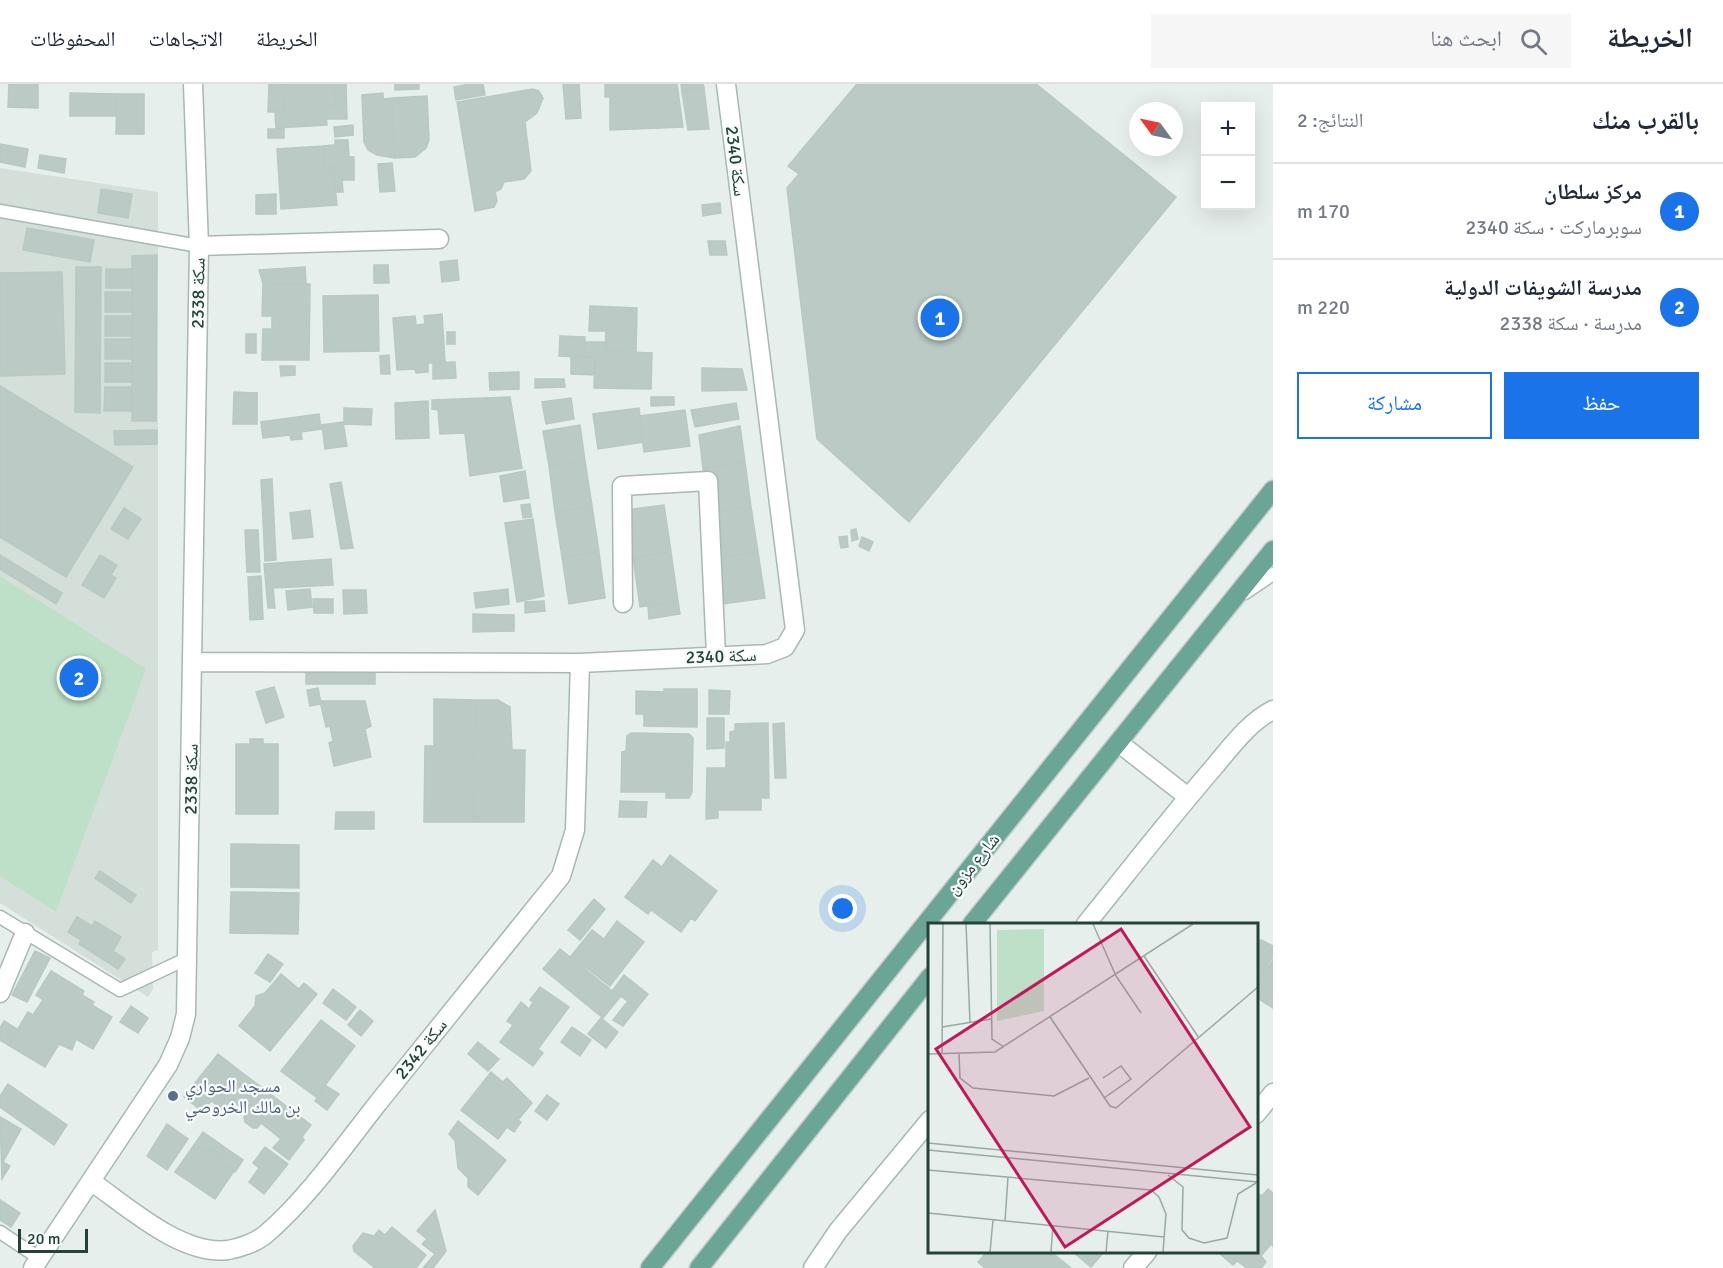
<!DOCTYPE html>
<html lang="ar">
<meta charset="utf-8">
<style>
body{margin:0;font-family:Signika,"Noto Naskh Arabic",sans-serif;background:#f6f6f7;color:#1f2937;direction:rtl}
.controls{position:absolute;right:18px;top:18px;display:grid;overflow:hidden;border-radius:0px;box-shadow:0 6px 24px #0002}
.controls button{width:54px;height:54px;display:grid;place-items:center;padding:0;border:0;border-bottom:2px solid #e0e1e3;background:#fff;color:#1f2937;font:30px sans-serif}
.compass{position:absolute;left:1129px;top:18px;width:54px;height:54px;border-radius:50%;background:#fff;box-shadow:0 6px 24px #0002;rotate:303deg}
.scale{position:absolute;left:18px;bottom:15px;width:70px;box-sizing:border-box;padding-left:6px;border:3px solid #24423a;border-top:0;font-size:16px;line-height:21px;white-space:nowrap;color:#24423a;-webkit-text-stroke:4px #f7fbf9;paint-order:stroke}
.you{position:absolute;left:843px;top:825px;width:21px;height:21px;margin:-15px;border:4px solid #fff;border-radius:50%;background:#1a73e8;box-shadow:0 0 0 9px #1a73e833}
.badge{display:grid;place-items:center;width:39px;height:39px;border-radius:50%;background:#1a73e8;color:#fff;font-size:20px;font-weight:700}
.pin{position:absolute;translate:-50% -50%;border:3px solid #fff;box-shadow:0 2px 6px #0006}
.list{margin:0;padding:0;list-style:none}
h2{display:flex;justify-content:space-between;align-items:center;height:78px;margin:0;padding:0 24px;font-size:26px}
h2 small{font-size:20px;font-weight:400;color:#747a83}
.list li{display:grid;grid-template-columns:39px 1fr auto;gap:18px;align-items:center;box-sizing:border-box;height:96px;padding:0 24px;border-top:2px solid #e0e1e3}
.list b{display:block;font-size:22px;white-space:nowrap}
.list p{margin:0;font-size:20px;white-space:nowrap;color:#747a83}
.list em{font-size:20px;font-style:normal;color:#747a83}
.actions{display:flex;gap:12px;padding:18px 24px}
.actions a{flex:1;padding:14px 0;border:2px solid #1a73e8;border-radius:0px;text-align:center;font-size:21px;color:#1a73e8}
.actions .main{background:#1a73e8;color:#fff}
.icon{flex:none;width:33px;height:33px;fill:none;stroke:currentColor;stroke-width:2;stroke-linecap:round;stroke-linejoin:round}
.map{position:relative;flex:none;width:1273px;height:1184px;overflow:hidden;direction:ltr}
header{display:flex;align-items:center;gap:36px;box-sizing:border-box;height:84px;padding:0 30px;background:#fff;border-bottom:2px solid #e0e1e3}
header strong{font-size:28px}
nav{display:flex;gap:33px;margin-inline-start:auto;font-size:21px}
.search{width:420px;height:54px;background:#f6f6f7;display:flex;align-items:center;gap:15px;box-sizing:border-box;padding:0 21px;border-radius:0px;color:#747a83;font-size:22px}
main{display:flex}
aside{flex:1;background:#fff}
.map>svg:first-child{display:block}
</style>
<header>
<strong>الخريطة</strong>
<div class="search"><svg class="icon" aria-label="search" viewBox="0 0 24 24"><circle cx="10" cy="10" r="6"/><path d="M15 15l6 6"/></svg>ابحث هنا</div>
<nav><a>الخريطة</a><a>الاتجاهات</a><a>المحفوظات</a></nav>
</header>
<main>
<aside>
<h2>بالقرب منك<small>النتائج: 2</small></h2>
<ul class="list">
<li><span class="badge">1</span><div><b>مركز سلطان</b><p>سوبرماركت · سكة 2340</p></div><em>170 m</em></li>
<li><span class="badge">2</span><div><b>مدرسة الشويفات الدولية</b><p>مدرسة · سكة 2338</p></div><em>220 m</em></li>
</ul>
<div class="actions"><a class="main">حفظ</a><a>مشاركة</a></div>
</aside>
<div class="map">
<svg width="1273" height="1184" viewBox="0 0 1273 1184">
<rect width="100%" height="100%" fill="#e6efeb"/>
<!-- built -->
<path fill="#d4dfda" d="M0,84l158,24v758l-6,2 1,37 -5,8 -148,-94z"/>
<!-- green -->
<path fill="#bfe0c8" d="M0,492l146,93 -90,243 -56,-36z"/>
<!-- building -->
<path fill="#bbcac4" stroke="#b8c9c2" stroke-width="1.5" d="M9,0h29v24l-30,-1z
M269,0h22l-9,2 2,25 -16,1z
M291,0h43l1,22 -10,1 2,18 -51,3 -1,-16 9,-1 -2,-25z
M334,0h12l1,35h-21l-1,-12 10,-1z
M395,0h24v5l-24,1z
M470,0h13l2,11 -29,5 -2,-13z
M563,0h16l2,34 -15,1z
M605,0h72l6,43 -73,3v-33h-5z
M681,0h22l1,4 -22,4z
M857,0h179l140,113 -267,325 -92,-83 -30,-251 12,-14 -11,-8z
M704,4l5,41 -21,1 -6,-38z
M533,5l6,2 4,7 -6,15 -12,9 6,49 -7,8 -20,3 -3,7 -6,3 2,9 -3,6 -19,4 -18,-109z
M70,9l47,1 -1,22h-46z
M383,9v6l9,-1 3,60 -18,-3 -9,-5 -4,-8 -2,-47z
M117,10h27v40h-28z
M427,12l2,44 -3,8 -11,9 -20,1 -3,-60z
M353,41v10l-18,2 -1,-10z
M268,45h16v9h-16z
M335,56h13l1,17h5v23h-12l1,12h-8l-2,-25 -8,1 -2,-22 12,-1z
M0,60l28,5 -3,18 -25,-5z
M323,62l2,22 8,-1 4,38 -56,4 -4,-60z
M40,71l26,4 -2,14 -26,-5z
M392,79l3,28 -15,1 -2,-28z
M101,105l31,5 -4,24 -30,-5z
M276,110v20h-20v-19z
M720,119l1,10 -18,3 -1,-11z
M27,144l67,12 -4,22 -67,-12z
M708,157h17l2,14h-17z
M157,171l-1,166h-24v-165z
M457,176l2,20 -17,2 -2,-20z
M374,181h14l1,18h-15z
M76,183h25l-1,146 -25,-1z
M305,183l1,17 -43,-1 -4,-13z
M106,185h26v19h-26z
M62,188l3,102 -65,2v-103z
M263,199l47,1 -1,76h-47l1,-31h9v-13h-10z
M105,208h27v20h-27z
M378,211l1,56 -55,1 -1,-56z
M590,222l47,2 -1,44 -31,-1 1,-20h-17z
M442,230l3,48 -17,1v9l-12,1 -1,-4 -18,1 -4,-52 22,-2 1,9 9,-1 -1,-8z
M105,232h27l-1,20h-26z
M447,248h8v12h-8z
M246,250h10v19h-10z
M560,252l25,1 -1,20 -25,-1z
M105,255h27l-1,20h-26z
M585,258h21l-1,9 47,2 -1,36 -57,-1 1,-31h-11z
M389,271l1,19h-9l-1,-18z
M571,272l24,1v18l-24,-1z
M455,278l1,16 -23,1v-16z
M105,279h27l-1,19h-26z
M280,282h15v9l-14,1z
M702,284l40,1 5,21 -45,1z
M519,288v17l-29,1 -1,-17z
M535,295h29l1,8 -30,1z
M0,302l133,81 -67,110 -66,-40z
M105,303h26v24h-27z
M234,308l23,1v31h-24z
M510,313l12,71 -52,8 -5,-43 -25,1 -2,-24 -6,-1v-9z
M651,313h23v8l-23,1z
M571,314l3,21 -28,5 -4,-22z
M428,317l1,37 -33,1 -1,-36z
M736,319l3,16 -44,8 -4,-17z
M344,324l28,1 -1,16 -27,-1z
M639,324l4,34 -45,7 -5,-35z
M685,326l5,36 -46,6 -4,-36z
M319,330l2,15 -20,3 1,7 -11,1 -1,-5 -27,3 -2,-16z
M343,338l4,24 -22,3 -3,-24z
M580,341l5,36 -36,5 -6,-35z
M740,342l5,36 -42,6 -4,-33z
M157,346v14l-42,1 -1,-14z
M585,377l7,45 -37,6 -6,-46z
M745,378l6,45 -41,6 -7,-45z
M525,387l4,27 -25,4 -4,-26z
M272,395l4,81 -11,1 -4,-81z
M341,398l12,66 -12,1 -11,-65z
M530,420l2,13 -9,1 -2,-13z
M664,421l7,47 -38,6 -7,-48z
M592,422l7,46 -37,5 -7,-45z
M751,423l7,45 -42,6 -6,-45z
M124,424l17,11 -13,20 -17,-10z
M310,426l3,27 -20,2 -3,-26z
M533,435l11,77 -27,6 -12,-79z
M856,445l2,10 -6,2 -1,-11z
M245,446h13l2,42h-13z
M847,452l1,11 -7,1 -2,-11z
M862,453l11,5 -4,9 -10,-5z
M599,468l6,46 -36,6 -7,-47z
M671,468l7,49 -38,6 -7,-49z
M758,468l7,46 -42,6 -7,-46z
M0,471l62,38 -6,11 -56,-35z
M100,471l17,10 -6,10 5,3 -12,20 -22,-13z
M331,475l2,26 -60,3 2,20h-7l-4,-44z
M261,492l2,43 -13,1 -2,-43z
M310,505l2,18 -24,3 -2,-19z
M508,505l1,15 -33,4 -2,-15z
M343,506h23l1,23 -23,1z
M313,515h20v14h-19z
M544,517l1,10 -20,2v-11z
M678,517l2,13 -31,5 -1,-13z
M473,530l41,1v16l-41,1z
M306,585h69v15h-69z
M274,603l10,30 -18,6 -10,-31z
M318,604l3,16 -11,2 -3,-16z
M664,605h33v38l-53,-1v-12h-8v-23l28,1z
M709,606l21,1 -1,23h-20z
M434,615l41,1 -1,122h-50l1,-76h9z
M475,616h23l12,7 2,43h13l-1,72h-50z
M320,617h45l6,25 -6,3 6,28 -37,9 -5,-23 4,-2 -3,-15 -4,1z
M707,634h17v30l-17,1z
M768,639l1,75h-8v12h-43v8l-12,1 1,-51h19v-26h4v-10l5,-1v-7z
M784,639l2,55h-11l-2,-54z
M631,649l58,1 4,4 -1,54 -3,6h-23v-6h-45l1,-40 4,-1 1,-15z
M250,655h13v5h15v70h-42v-70h14z
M620,717l27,1 -1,15h-27z
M336,728h38v17h-39z
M231,760l68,1v43l-68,-1z
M670,771l47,36 -22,30 -4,-3 -10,14 -30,-22 -3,4 -23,-17 28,-37 9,7z
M100,787l36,24 -5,8 -36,-25z
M231,808l68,1 -1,41 -68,-1z
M594,815l11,10 -25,31 -12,-10z
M77,833l15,9 3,-5 26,16 -8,14 12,8 -7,10 -39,-25 2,-4 -13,-8z
M617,837l27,21 -34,44 -39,-30 21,-26 12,9z
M1261,856l12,6v11l-17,22v-34z
M560,865l60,48 -17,21 -60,-49z
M35,867l15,7 -23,44 -15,-7z
M268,870l15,10 -13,18 -15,-9z
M1273,876v48l-17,-11v-16z
M51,887l33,20 -2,4 12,7 -2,3 20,12 -19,32 -17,-10 -4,11 -13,-6 -14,23 -37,-22 20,-33 5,3 10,-15 -7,-5z
M281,890l18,15 5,-6 13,11 -47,57 -31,-25 16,-20 1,-10 9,-3z
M624,891l24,19 -11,14 -24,-18z
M540,903l29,20 -31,42 5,4 -10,13 -33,-24 13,-17 -6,-4 14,-19 8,7 4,-7 -3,-2z
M333,905l23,18 -10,13 -23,-17z
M628,917l9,7 -14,18 -10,-6z
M131,922l17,12 -10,15 -18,-11z
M360,926l13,11 -12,15 -13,-11z
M601,934l17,14 -12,16 -18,-14z
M321,936l34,26 -39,51 -35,-26z
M4,937l13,8 -9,16 -8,-5v-12z
M572,943l19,13 -11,16 -19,-14z
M478,958l21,17 -11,12 -20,-17z
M218,970l18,14 -33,44 -19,-15z
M236,984l75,57 -9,12 2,3 -15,20 -16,-12 8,-9 -20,-16 -4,5h-4l-8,-6 -1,-5 3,-5 -16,-12 -8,10 -11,-9z
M491,988l12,10 4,-4 25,25 -14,17 3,2 -7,10 -7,-5 -9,12 -37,-29z
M8,1000l59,41 -13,20 -54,-38v-11z
M326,1002l13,8 -12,16 -12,-9z
M547,1011l12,9 -12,16 -12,-9z
M0,1033l21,12 -18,33 7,4 -8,13z
M458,1037l48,39 -28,35 -10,-8v-9l-10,-10 -3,-27 -6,-7z
M167,1040l21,15 -21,31 -20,-14z
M203,1048l40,28 -8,12 -16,-11 4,-6 -11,-7 -4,5 -14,-8z
M194,1061l14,8 4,-5 11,7 -4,6 15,10 -19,28 -40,-27z
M265,1063l23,17 -24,30 -15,-12 10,-14 -6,-5z
M1268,1105l5,4v53l-2,-2 -10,12 5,6 -5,6h-14l-10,-7 -4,4 -14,-12 37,-1v-59l6,3z
M0,1116l20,13 -9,14 -11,-7z
M435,1126l11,41 -13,17h-10l12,-14 -13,-10 5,-5 -10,-8z
M392,1143l34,28 -10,13h-41l-21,-17 -1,-5 10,-13 11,3 5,-6 6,5z
M987,1168h64l20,16h-86l-7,-6z
M1073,1168h31l-13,15z"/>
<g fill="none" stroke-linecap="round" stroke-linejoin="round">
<!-- service casing -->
<g stroke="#a8b8b2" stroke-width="15">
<path id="service" d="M0,127l199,35
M1245,509l28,-19
M0,833l120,73 68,-32
M0,1148l39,26"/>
</g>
<!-- minor casing -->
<g stroke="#a8b8b2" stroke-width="21">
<path id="minor" d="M199,162l240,-7
M623,519l-1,-117 86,-5 8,174
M193,578l387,1 187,-9 18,-7 10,-17 -69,-546
M1119,659l69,54
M1086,840c42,-52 84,-106 128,-157 17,-20 35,-45 59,-57
M0,909l25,-60
M1256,1030l17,-21
M92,1098c36,25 90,74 136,68 12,-2 29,-8 38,-16 42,-36 78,-88 112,-131 61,-76 122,-152 183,-227l14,-46 5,-167
M33,1184l135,-203 12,-27 6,-24 13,-768 -6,-162
M813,1184l25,-37 92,-111
M1133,1184l14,-16"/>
</g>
<!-- primary casing -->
<g stroke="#c2cac8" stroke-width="21">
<path id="primary" d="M972,840l301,-374
M650,1184l623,-778
M699,1184l231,-291"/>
</g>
<!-- service -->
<use href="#service" stroke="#fff" stroke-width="12"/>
<!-- minor -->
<use href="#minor" stroke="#fff" stroke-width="18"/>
<!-- primary -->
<use href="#primary" stroke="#6aa596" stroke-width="18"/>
</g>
<!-- markers -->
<circle fill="#5c6f8a" stroke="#f7fbf9" stroke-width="2" cx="173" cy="1012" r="6"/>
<g text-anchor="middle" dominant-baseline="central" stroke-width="4.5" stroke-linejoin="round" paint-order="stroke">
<!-- street labels -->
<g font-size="18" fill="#24423a" stroke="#f7fbf9">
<text transform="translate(736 77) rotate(83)">سكة 2340</text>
<text transform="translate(198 209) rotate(-89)">سكة 2338</text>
<text transform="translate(721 572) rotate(-2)">سكة 2340</text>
<text transform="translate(191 695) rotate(-89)">سكة 2338</text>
<text transform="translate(973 780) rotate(-51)">شارع مزون</text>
<text transform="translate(421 965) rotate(-51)">سكة 2342</text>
</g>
<!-- service labels -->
<g font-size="18" fill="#4e5e75" stroke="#f7fbf9" text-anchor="start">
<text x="185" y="1002">مسجد الحواري<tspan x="185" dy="21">بن مالك الخروصي</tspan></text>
</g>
</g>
<!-- overview -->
<g transform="translate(928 839)">
<rect width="330" height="330" fill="#e6efeb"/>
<path d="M116,6v82l-47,10v-91z" fill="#bfe0c8"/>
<path fill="none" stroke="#98aaa4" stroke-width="1.5" d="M38,1l4,99M62,1l2,115 12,8M165,1l23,52 25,37M216,33l55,82M122,94l60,89 6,2 142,-121M14,104l49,-8M0,131l67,-2 198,-128M14,131l1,-130M31,131l1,24 13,10 81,8 35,-18M175,155l18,-12 10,13 -27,19M0,220l330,32M0,227l330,32M0,247l223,20 8,7 7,17 -3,38M240,252l15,12 -1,43 7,8 15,5 23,-5 11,-44 18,-11M0,290l236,24M77,298l3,-44M62,329l3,-32M123,329l2,-26M178,329l2,-21"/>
<path fill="#c2185b" fill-opacity="0.15" stroke="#c2185b" stroke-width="3" d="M193,6l129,198 -185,120 -129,-198z"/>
<rect width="330" height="330" fill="none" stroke="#24423a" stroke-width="3"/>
</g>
</svg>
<div class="controls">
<button>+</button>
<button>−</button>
</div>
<svg class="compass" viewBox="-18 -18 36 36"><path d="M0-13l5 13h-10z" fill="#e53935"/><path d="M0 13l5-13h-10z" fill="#747a83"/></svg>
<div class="scale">20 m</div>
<div class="you"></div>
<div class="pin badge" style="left:940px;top:234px">1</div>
<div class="pin badge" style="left:79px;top:594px">2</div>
</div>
</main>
